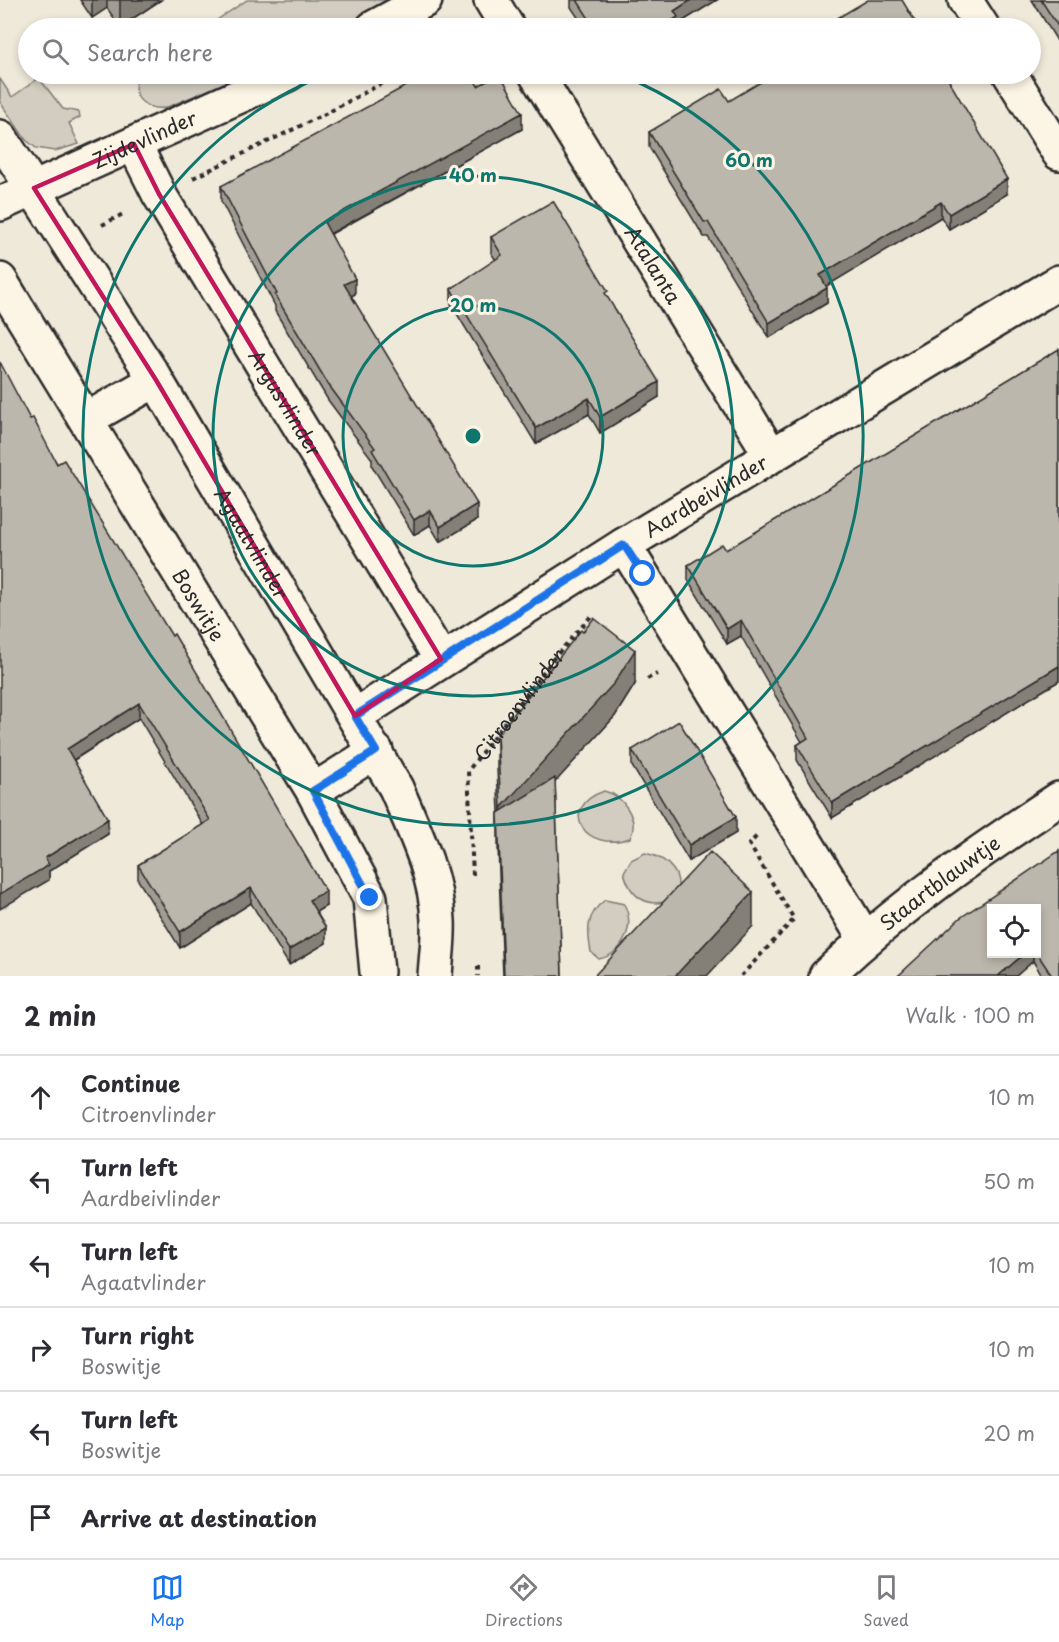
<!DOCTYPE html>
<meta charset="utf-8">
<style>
body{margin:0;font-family:"Playpen Sans",sans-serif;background:#f2f2f3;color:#2b2b33}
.controls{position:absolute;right:18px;bottom:18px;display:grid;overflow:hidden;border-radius:0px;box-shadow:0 3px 9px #0003}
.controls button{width:54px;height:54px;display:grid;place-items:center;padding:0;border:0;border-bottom:2px solid #e1e1e2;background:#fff;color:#2b2b33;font:30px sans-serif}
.stop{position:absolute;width:18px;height:18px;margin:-14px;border:4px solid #1a73e8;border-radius:50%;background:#fff}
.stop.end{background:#1a73e8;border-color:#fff;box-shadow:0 2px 6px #0008}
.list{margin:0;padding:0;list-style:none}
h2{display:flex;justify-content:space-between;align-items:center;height:78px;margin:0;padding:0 24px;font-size:26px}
h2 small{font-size:20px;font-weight:400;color:#7c7c81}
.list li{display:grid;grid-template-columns:39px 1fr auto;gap:18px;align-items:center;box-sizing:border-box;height:84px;padding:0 24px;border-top:2px solid #e1e1e2}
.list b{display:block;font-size:22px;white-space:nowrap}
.list p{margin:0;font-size:20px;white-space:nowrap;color:#7c7c81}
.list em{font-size:20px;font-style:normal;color:#7c7c81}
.icon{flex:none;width:33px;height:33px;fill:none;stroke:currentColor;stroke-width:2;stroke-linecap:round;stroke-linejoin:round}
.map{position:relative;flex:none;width:1059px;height:976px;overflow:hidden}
.search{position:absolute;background:#fff;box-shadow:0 3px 9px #0003;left:18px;right:18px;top:18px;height:66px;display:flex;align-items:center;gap:15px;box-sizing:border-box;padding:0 21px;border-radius:33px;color:#7c7c81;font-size:22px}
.sheet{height:582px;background:#fff}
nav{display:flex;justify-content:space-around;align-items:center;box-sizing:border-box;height:84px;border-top:2px solid #e1e1e2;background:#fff;font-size:16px;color:#7c7c81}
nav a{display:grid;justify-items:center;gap:3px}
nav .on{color:#1a73e8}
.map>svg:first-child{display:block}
</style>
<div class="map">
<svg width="1059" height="976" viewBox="0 0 1059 976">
<rect width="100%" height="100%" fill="#efe9da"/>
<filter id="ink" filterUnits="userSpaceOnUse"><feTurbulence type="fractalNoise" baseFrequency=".0167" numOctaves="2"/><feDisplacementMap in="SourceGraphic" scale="12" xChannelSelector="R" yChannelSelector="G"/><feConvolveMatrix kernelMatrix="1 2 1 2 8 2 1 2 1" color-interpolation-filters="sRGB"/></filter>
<g filter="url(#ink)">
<!-- green -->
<path fill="#d2cdc0" stroke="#7e7c76" stroke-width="1.5" d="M247,0h150l-52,28h-140z
M140,74h107l-82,34c-21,3 -38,-14 -25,-34z
M39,78l24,31 16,3 1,5 -11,6 10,21 -24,7 -19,-3 -10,-8 -26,-38v-23l12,18z
M604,791c19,4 36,29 26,47 -45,16 -74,-30 -26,-47z
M645,853c24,5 42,24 28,47 -26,9 -43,-3 -49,-28l7,-12z
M605,900l19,4c12,23 -1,50 -25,55l-8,-7c-4,-21 -5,-38 14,-52z"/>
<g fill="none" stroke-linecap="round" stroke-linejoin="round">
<!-- street casing -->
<g stroke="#2b2b2b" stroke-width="38">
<g id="street">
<path d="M491,0l17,28"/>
<path d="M965,0l18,28"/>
<path d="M373,28l52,-28"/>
<path id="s2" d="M536,74l235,381"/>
<path d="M1010,74l49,79"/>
<path id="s3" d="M134,144l25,50 282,465"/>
<path id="s4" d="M0,204l288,-130"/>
<path id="s5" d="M0,280l313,511 63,-40"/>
<path d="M87,419l69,-39"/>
<path d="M624,545l241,394"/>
<path id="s6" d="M355,716l269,-171 435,-263"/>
<path d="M313,791l57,107 7,74"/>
<path id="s7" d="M826,976c70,-67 152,-124 233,-177"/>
</g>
</g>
<!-- secondary casing -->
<g stroke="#2b2b2b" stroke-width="38">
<g id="secondary">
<path id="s8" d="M0,137l156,243 240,408c18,42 40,86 42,132 1,19 -2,38 -3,56"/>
</g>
</g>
<!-- path -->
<g stroke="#2b2b2b" stroke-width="4" stroke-dasharray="4.5 4.5" stroke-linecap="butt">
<path d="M193,178l134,-65 72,-39"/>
<path d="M102,225l23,-12"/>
<path d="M647,679l10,-5"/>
<path id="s1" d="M473,875l-5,-104 86,-113 39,-44"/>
<path d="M478,966v10"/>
<path d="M741,976l53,-57 -45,-75 8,-8"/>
</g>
<!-- street -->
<use href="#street" stroke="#fcf5e5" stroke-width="33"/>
<!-- secondary -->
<use href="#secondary" stroke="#fcf5e5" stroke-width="33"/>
</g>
<!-- wall -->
<path fill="#a29d94" stroke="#2b2b2b" stroke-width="1.5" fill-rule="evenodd" d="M80,0h81l-41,27 -13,-19 -15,10z
M571,0h146l-39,24v4h-93l-14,-21z
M1032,0h27v44z
M478,86l44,43 -191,105 24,60 -4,2 126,224 -37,22 -10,-17 -16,10 -42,-69v-7l-44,-59 -53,-89v-5l-54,-105v-15z
M729,101l278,93 -58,35 -8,-12 -115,69 1,17 -58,35 -61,-101h-4l-55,-90v-15z
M491,237l117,62 51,98 -59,36 -11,-19 -53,30 -85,-140v-15l45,-29 -5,-7z
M1059,349v332l-227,137 -35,-58v-15l5,-3 -61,-106 -14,8 -39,-64v-15l38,-15z
M30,419l296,487 -10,6 10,31 -37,22 -38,-62 -71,45 -42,-68v-15l65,-40 -64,-107 -65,42 34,74 -59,37v9z
M635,684l-20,32 -60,66 7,194h-59l-5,-129v-34l1,-1 -2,-43v-34z
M632,750l104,83 -47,28 -57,-95z
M1059,851v125h-17l-9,-15 -17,15h-118zM1036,909v45h-44z"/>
<!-- shaded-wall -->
<path fill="#848078" stroke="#2b2b2b" stroke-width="1.5" d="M92,0h15v8l-15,10z
M120,0h41l-41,27z
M691,0h26l-39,24v4h-18l14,-17z
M522,113v16l-198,108v-15z
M1007,179v15l-58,35v-15z
M941,202v15l-121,73v-15z
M355,279v15l-11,6v-16z
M827,288v15l-58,35v-15z
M659,382v15l-59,36v-16z
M589,398v16l-53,30v-16z
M477,504v16l-37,22v-15z
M430,510v15l-16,10v-15z
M741,620v16l-14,8v-15z
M635,650v34l-20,32 -114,126v-34z
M1059,666v15l-227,137v-15z
M139,703v15l-72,46v-15z
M736,817v16l-47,28v-16z
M108,819v15l-59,37v9l-49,29v-15l45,-36z
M251,888v15l-71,45v-16z
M326,891v15l-17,10v-16z
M753,892v34l-46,50h-32z
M326,928v15l-37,22v-15z
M1024,954h9v7l-17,15h-18z"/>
<!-- building -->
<path fill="#bcb7ac" stroke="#2b2b2b" stroke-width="1.5" d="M577,0h114l-17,11 4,6 -18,11h-65z
M868,0h34l17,28h-86l-4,-5z
M1041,0h18v28z
M428,74h43l7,12 22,-12 22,39 -198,109 31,57 -11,5 133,220 -37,23 -10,-17 -16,10 -42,-70 3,-2 -47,-64 -53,-89 2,-1 -56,-108z
M774,74h171l62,105 -58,35 -8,-12 -121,73 7,13 -58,35 -61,-101h-4l-55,-90 72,-43 8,12z
M553,201l55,90 -3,2 54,89 -59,35 -11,-19 -53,30 -85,-139 51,-34 -11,-18z
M1059,349v317l-227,137 -35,-58 11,-7 -67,-118 -14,9 -39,-64 34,-21 4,6z
M0,362l30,57 3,-1 24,46 7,-4 108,176 2,-2 152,257 -17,9 17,28 -37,22 -38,-62 -71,44 -42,-67 72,-45 -71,-117 -72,46 41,70 -63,39 4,7 -49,29z
M594,618l41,32 -20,32 -114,126 -4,-73 84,-105 2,2z
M679,721l57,96 -47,28 -57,-95z
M555,778l7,198h-37l-3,-1h-18l-6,-162z
M1059,851v125h-7l-16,-24v-43h-44v45h32l-26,22h-100l62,-58z
M710,852l43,40 -78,84h-81z"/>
</g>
<g fill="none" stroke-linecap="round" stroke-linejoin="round" filter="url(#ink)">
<!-- route -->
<path stroke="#1a73e8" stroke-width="8" d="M370,898l-57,-107 63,-40 -21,-35 269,-171 19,29"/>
</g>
<!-- marked area -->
<path fill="none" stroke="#c2185b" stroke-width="4.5" stroke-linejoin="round" d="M134,144l25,50 282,465 -86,57 -199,-336 -122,-192z"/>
<!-- distance rings -->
<g fill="none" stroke="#0f766e" stroke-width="3">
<circle cx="473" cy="436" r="130"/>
<circle cx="473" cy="436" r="260"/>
<path d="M619 74A390 390 0 1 1 327 74"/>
</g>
<g text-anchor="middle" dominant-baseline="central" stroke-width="6" stroke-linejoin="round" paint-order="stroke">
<!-- street labels -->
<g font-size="20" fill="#2b2b2b" stroke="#fcf5e5">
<text stroke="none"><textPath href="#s4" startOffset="158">Zijdevlinder</textPath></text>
<text stroke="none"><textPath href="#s2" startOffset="224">Atalanta</textPath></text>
<text stroke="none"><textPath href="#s3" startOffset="300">Argusvlinder</textPath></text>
<text stroke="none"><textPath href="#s6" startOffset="414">Aardbeivlinder</textPath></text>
<text stroke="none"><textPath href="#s8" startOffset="478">Agaatvlinder</textPath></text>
<text stroke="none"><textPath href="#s5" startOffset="381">Boswitje</textPath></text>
<text stroke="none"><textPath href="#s1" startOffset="188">Citroenvlinder</textPath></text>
<text stroke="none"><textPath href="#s7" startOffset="147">Staartblauwtje</textPath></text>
</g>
</g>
<circle cx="473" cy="436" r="9" fill="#0f766e" stroke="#fcf5e5" stroke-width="3"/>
<g font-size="18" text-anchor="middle" font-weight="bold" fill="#0f766e" stroke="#fcf5e5" stroke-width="6" stroke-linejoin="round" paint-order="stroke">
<text x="749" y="167">60 m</text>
<text x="473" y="182">40 m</text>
<text x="473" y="312">20 m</text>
</g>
</svg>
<div class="controls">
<button><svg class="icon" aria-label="locate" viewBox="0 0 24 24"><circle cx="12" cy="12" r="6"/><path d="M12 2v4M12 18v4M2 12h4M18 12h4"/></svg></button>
</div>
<div class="stop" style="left:643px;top:574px"></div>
<div class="stop end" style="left:370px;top:898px"></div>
<div class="search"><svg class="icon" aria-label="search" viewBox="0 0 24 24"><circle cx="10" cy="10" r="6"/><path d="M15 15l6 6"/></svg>Search here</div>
</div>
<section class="sheet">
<h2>2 min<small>Walk · 100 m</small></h2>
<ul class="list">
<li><svg class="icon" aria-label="ahead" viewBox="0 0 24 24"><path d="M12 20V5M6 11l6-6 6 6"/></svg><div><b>Continue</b><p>Citroenvlinder</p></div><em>10 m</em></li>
<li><svg class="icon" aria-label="left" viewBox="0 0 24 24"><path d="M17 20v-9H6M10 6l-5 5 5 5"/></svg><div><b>Turn left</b><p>Aardbeivlinder</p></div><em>50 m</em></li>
<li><svg class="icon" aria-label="left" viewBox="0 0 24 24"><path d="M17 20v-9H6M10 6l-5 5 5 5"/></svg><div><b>Turn left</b><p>Agaatvlinder</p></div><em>10 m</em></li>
<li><svg class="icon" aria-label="right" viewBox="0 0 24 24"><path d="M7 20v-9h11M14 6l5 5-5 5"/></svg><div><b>Turn right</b><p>Boswitje</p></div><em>10 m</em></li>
<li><svg class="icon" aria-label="left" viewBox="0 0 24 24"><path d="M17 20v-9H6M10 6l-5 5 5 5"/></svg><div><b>Turn left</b><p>Boswitje</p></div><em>20 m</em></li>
<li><svg class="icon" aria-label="arrive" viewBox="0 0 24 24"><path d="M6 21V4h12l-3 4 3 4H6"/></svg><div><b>Arrive at destination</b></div></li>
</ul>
</section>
<nav>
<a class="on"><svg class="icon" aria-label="map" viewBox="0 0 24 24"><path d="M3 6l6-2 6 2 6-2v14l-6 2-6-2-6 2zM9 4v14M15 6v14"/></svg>Map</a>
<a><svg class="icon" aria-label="directions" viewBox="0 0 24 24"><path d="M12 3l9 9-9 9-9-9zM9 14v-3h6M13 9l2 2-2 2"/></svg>Directions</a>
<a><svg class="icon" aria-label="saved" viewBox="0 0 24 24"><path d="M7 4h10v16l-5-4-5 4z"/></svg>Saved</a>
</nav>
